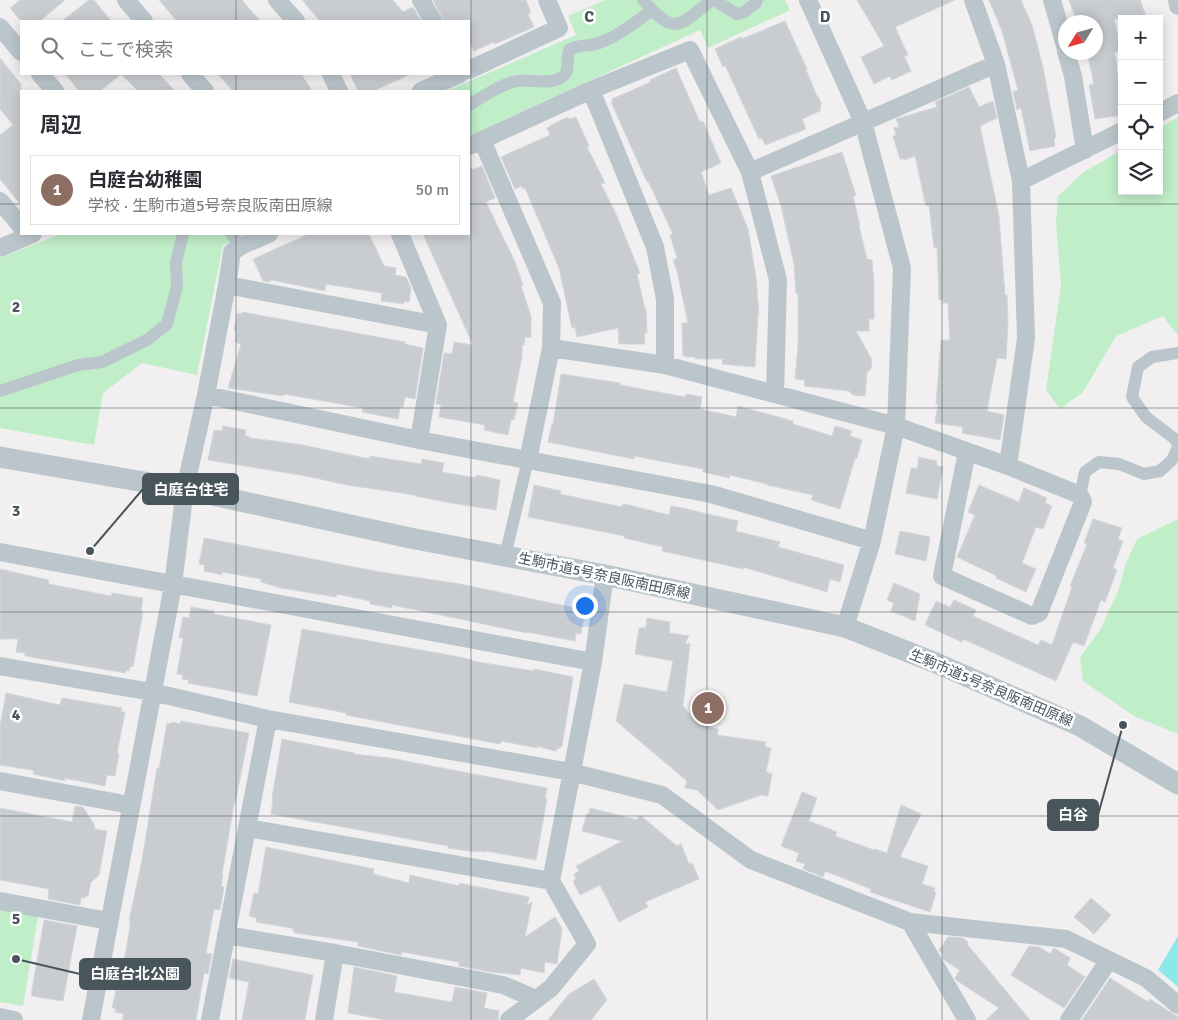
<!DOCTYPE html>
<html lang="ja">
<meta charset="utf-8">
<style>
body{margin:0;font-family:Signika,"Noto Sans JP",sans-serif;background:#f7f7f7;color:#2b2b33}
.controls{position:absolute;right:15px;top:15px;display:grid;overflow:hidden;border-radius:0px;box-shadow:0 2px 12px #0003}
.controls button{width:45px;height:45px;display:grid;place-items:center;padding:0;border:0;border-bottom:1px solid #e1e1e2;background:#fff;color:#2b2b33;font:25px sans-serif}
.compass{position:absolute;left:1058px;top:15px;width:45px;height:45px;border-radius:50%;background:#fff;box-shadow:0 2px 12px #0003;rotate:233deg}
.you{position:absolute;left:584px;top:605px;width:18px;height:18px;margin:-12px;border:4px solid #fff;border-radius:50%;background:#1a73e8;box-shadow:0 0 0 8px #1a73e833}
.badge{display:grid;place-items:center;width:32px;height:32px;border-radius:50%;background:#1e96dc;color:#fff;font-size:16px;font-weight:700}
.pin{position:absolute;translate:-50% -50%;border:2px solid #fff;box-shadow:0 1px 5px #0006}
.list{margin:0;padding:0;list-style:none}
h2{display:flex;justify-content:space-between;align-items:center;height:65px;margin:0;padding:0 20px;font-size:21px}
h2 small{font-size:16px;font-weight:400;color:#7c7c81}
.list li{display:grid;grid-template-columns:32px 1fr auto;gap:15px;align-items:center;box-sizing:border-box;height:70px;margin:0 10px 10px;padding:0 10px;border:1px solid #e1e1e2;border-radius:0px}
.list b{display:block;font-size:19px;white-space:nowrap}
.list p{margin:0;font-size:16px;white-space:nowrap;color:#7c7c81}
.list em{font-size:16px;font-style:normal;color:#7c7c81}
.icon{flex:none;width:28px;height:28px;fill:none;stroke:currentColor;stroke-width:2;stroke-linecap:round;stroke-linejoin:round}
.map{position:relative;flex:none;width:1178px;height:1020px;overflow:hidden}
.search{position:absolute;background:#fff;box-shadow:0 2px 12px #0003;left:20px;top:20px;width:450px;height:55px;display:flex;align-items:center;gap:12px;box-sizing:border-box;padding:0 18px;border-radius:0px;color:#7c7c81;font-size:19px}
.panel{position:absolute;background:#fff;box-shadow:0 2px 12px #0003;left:20px;top:90px;width:450px;height:145px;border-radius:0px}
.map>svg:first-child{display:block}
</style>
<div class="map">
<svg width="1178" height="1020" viewBox="0 0 1178 1020">
<rect width="100%" height="100%" fill="#f1efef"/>
<!-- green -->
<path fill="#bfeec8" d="M605,0h180l5,10 -82,38 -8,-18 -231,106v-45h-22l129,-56 -8,-19z
M1178,117v219l-15,-20 -47,20 -33,56 -23,17 -14,-19 15,-105 -5,-63 2,-26 26,-24 38,-22v41h37v-63z
M61,234h187l-25,11 -26,130 -55,-12 -39,30 -9,52 -94,-17v-170z
M1178,519v215l-44,-18 -51,-35 -3,-24 20,-27 19,-41 6,-23 12,-27z
M0,909l38,7 -15,90 -23,-4z"/>
<!-- water -->
<path fill="#8de8e9" d="M1178,936v51l-20,-17z"/>
<!-- building -->
<path fill="#c9cdd1" stroke="#d3d7da" d="M20,0h45l-25,21h-19l-11,-13z
M89,0h5l17,21h-49z
M159,0h83l18,21h-83z
M302,0h91l10,12 10,-5 8,14h-101z
M433,0h93l5,12 -3,2 6,13 -39,17 -1,-2 -20,9 -5,-9v-21h-25z
M857,0h98l-60,27 13,28 -4,1 7,15 -19,9 -2,-4 -16,8 -13,-27 23,-11z
M989,0h32l11,25 11,42 13,70 -2,1 1,8 -25,5 -9,-43 -4,2 -4,-18 5,-2 -16,-59z
M1069,0h71l7,19h-33l7,30 -7,4 3,12h-1l6,37v13l-27,4 -6,-34 5,-1 -7,-32h9v-30h-19z
M785,21l22,48 -1,1 11,26 2,2 2,5 -1,8 -18,8 4,10 -41,16 -3,-7 -3,1 -34,-74 -2,2 -8,-18 26,-12 1,2z
M0,58l21,26v121l-21,-26v-44l13,-10 -13,-16z
M676,68l24,54 3,-1 18,42 -20,9 8,23 22,-7 17,41 8,48 3,37h-1l-3,53 -33,-3 1,-5h-28v-2h-10v-2l-2,1 -1,-33h6l-11,-52 -4,-11 4,-2 -7,-23 3,-1 -25,-53 -1,1 -36,-80 2,-1 -1,-2 39,-17 -1,-2z
M65,74h94l16,17h-37l-17,-17 -21,17h-21z
M218,74h83l11,17h-79z
M350,74h61l-38,17h-15z
M969,87l10,20 14,-6 4,17 -17,8 19,90 6,79h2l1,28 -2,36 -9,-1 -10,53 17,4 -4,25 -38,-7 1,-6 -28,-4 3,-19h-2l5,-64h9l-2,-37h-5v-3h-4l-2,-53 -3,1 -5,-43 -3,1 -11,-50 -11,4 -1,-2 -3,1 -7,-23 3,-1 -2,-7 5,-1 -3,-8 41,-12 -2,-5z
M568,117l1,2 7,-2 13,29 -2,1 18,36 -4,1 15,30 24,59 -3,1 8,35h1l1,24h-3l1,11h-26l-1,-16 -41,9 -2,-10 -3,1 -13,-60 -34,-80 -2,1 -2,-3 -6,3 -14,-32 49,-22 -3,-7 4,-2v-1z
M842,152l14,44h-3l7,30h-1l8,33 5,1 2,24v35h-5v12h-13l16,29 -1,9 -4,3 -2,24 -12,-1 -4,-4 -45,-5 1,-6 -10,-1 3,-33v-52h-2l-2,-30 -13,-58 -10,-30z
M469,164l3,6 10,-4 13,32 -9,4 29,60 8,23 -2,1 10,30v22l-6,-1 -1,8h-2v12l-9,45 5,1 -4,17h-3l-3,15 -24,-5 1,-5 -46,-8 2,-12 -5,-1 8,-51 8,1 2,-12 19,3 -50,-111h46z
M309,234h60l15,32 12,2 -1,7 11,2 5,11 -2,14 -5,-1v3l-23,-3 1,-8 -56,-9 -1,7 -53,-11 -4,2 -5,-1 -10,-22z
M242,312l163,30 -1,2 19,4 -8,51 -10,-2 -2,11 -3,-1 -2,12 -36,-7 1,-4 -79,-14 -1,2 -55,-8 13,-44 -6,-2 1,-11 -2,-1 3,-17 5,1z
M561,374l59,9v2l65,12 1,-3 16,3 -2,12 36,8 2,-11 55,15v3l39,12 3,-10 17,5 -2,5 12,4 -5,18h-2l-15,51 -29,-9 2,-5 -46,-10v-1l-37,-9 -1,3 -26,-6v-3l-69,-13v3l-86,-17 4,-18 1,1z
M223,426l23,4 -1,5 6,3 46,6 73,15v-3l51,8 1,-5 22,4 -2,9 34,6v-3l24,5 -4,30 -45,-7 -36,-7v-1l-68,-10 -41,-9 -98,-16 6,-30 8,1z
M919,457l18,4 -1,4 7,2 -6,32 -31,-6 5,-25 6,1z
M534,485l27,6 -1,3 62,13 1,-3h2l44,11 2,-9 7,1 60,14 -2,10 44,11 -2,5 66,18 -4,17 -10,-3 -3,13 -84,-25v2l-81,-18 1,-4 -39,-9 1,-2 -97,-19z
M979,485l40,17 5,-14 23,10 -2,5 7,3 -9,23 -7,-2 -14,36 14,6 -10,23 -30,-14 1,-2 -40,-19 18,-42 -7,-3z
M1093,519l29,9 -4,11 5,2 -10,27 4,2 -12,32 -4,-2 -17,46 -11,-4 -17,39 -93,-42 -1,3 -37,-17 11,-24 14,6 4,-7 22,10 -3,6 65,29 3,-5 11,5 20,-58 -2,-1 17,-42 -3,-1z
M900,531l30,6 -4,24 -31,-7z
M204,538l176,34 80,12 125,26 -4,24 -5,-1 -1,8 -48,-9v1l-135,-28v3l-22,-4v-3l-33,-7 -1,3 -55,-9 -20,-6v-3l-39,-7v3l-18,-4 1,-6 -6,-1z
M0,569l48,11 1,4 62,12 1,-3 31,5 -2,13 2,1 -10,55 -3,-1 -1,5 -3,-1v3l-101,-17v-3l-9,-1 2,-13h-18z
M894,583l26,11 -5,27 -24,-10 3,-8 -7,-3z
M191,607l23,4v3l57,11 -14,71 -69,-13 1,-3 -7,-1 1,-4 -6,-1 6,-36h-4l4,-21 6,1z
M647,618l23,4 -1,11 20,3 -4,7 5,1 -7,62 11,14 6,5 18,4 -1,6 49,7 -1,5 6,1 -5,24 6,2 -4,22 -7,-1 -43,15 -21,-20 -12,-2 2,-7 -71,-60 8,-37 43,8 6,-31 -38,-7 4,-26h7z
M302,629l147,26 24,5 -1,1 62,10v-2l39,8 -11,69 -7,5 -18,-5v2l-36,-7 -1,3 -154,-29v-2l-57,-11z
M6,693l54,12 2,-7 60,10 -1,4h4l-8,41 2,1 -4,22 -8,-1 -2,11 -41,-8 2,3 -33,-7 1,-3 -2,-1 -32,-5v-39z
M181,721l68,12 -14,71h-1l-12,70 1,1 -2,11 3,1 -4,23 -6,-1 -8,44 6,1 -4,20 -4,-1 -8,47h-74l2,-6 -9,-2 1,-4h-4l4,-18 3,1 11,-64v-6h-1l13,-61 15,-92 2,1 8,-46 4,1 1,-2 8,2z
M282,739l72,14 -1,1 37,4 157,30 -2,11h2l-11,61 -50,-9 -1,1 -9,-1 -1,1 -27,-4v-2l-177,-32 2,-15 -1,-1z
M802,792l15,6 -8,23 28,11 -2,4 39,14 1,-1 12,4 14,-48 20,9 -21,43 28,9 -6,18 13,4 -1,4 2,1 -6,19 -60,-20 1,-3 -46,-18 -2,6 -20,-8 2,-5 -9,-3 3,-8 -18,-7z
M75,806l8,1 12,19 -1,3 13,2 -8,44 -8,7 -3,14h-2l-1,2h-4l-1,7 -32,-6 1,-10 -49,-9v-72l72,14z
M590,808l47,12 3,-5 37,31 4,-2 8,20 3,-1 7,16 -54,23 3,5 -29,15 -19,-37 -20,10 -7,-14 3,-2 -2,-5 5,-3 -3,-5 46,-25 -40,-10 5,-18 2,1z
M266,847l108,22 -1,5 36,9 1,-8 49,11v-3l70,14 -2,8 5,-3 -7,35 30,-20 7,12 -5,35 -12,-2 -1,11 -23,-5 -1,7 -30,-3 -31,-6v-4l-57,-10 -1,3 -43,-9v-4l-63,-9 -3,-5 -36,-6 1,-4 -8,-2 5,-23 4,1z
M1091,898l20,17 -17,19 -20,-17z
M44,920l33,6 -14,75 -32,-5z
M948,937l15,1 5,4 -1,2 63,76h-44l13,-12 -43,-28 -1,-2 5,-8 -16,-10 -2,-3 1,-2 -4,-5z
M1029,946l10,1 11,7 4,-6 16,10 -3,7 18,12 -21,31 -53,-33z
M233,959l80,16 -8,45h-63l7,-38 -20,-4z
M354,967l43,9 -3,16 58,10 3,-15 32,6 -3,15 15,3 -1,9h-112l-38,-7z
M1110,978l38,24 2,-3 28,18v3h-96z
M594,979l13,21 -16,20h-43l20,-25z"/>
<g fill="none" stroke-linecap="round" stroke-linejoin="round">
<!-- pedestrian -->
<path stroke="#bbc6cc" stroke-width="12" d="M643,0c33,37 35,26 69,0
M714,0l23,14 7,-2 12,-9 1,-3
M469,105c12,-7 35,-23 49,-24 14,-2 38,6 48,-8 2,-3 1,-17 3,-23 12,-7 19,-3 30,-7 19,-7 37,-21 53,-33
M231,234l10,12
M1178,353l-26,4 -14,10 -6,30 14,20 29,22 3,6
M0,391l78,-26 24,-3 45,-22 20,-16 10,-38 -1,-24 7,-28
M1080,495l5,-23 14,-10 20,2 25,10 16,-3 12,-11 6,-13
M505,556l23,-96"/>
<!-- minor -->
<path stroke="#bbc6cc" stroke-width="18" d="M126,0l18,21
M277,0l19,21
M421,0l12,21
M808,0l55,122 39,146 -6,158 -24,115 -27,86
M973,0l23,64 25,117 5,157 -18,128
M1052,0l14,49
M1177,0l1,6
M0,27l21,25
M1066,52l7,24 12,74
M469,70l90,-42 -12,-28
M40,74l15,17
M190,74l15,17
M331,74l8,17
M591,90l64,157 10,52v66
M421,91l39,-17
M1159,113l19,-10
M482,140l70,163 -1,45 -23,112
M469,146l122,-56 99,-40 60,122 28,108 -3,114
M750,172l246,-108
M1021,181l101,-50
M0,201l21,25
M400,234l38,91 -19,115
M0,248l33,-14
M227,285l211,40
M551,348l114,17 231,61 112,40 72,29 3,7 -44,111 -7,3 -90,-40 25,-124
M206,395l213,45 292,54 161,47
M0,552l593,110
M0,666l152,26 116,27 303,53 91,23 89,65 159,62 156,17 80,39 32,27
M0,781l130,24
M248,828l303,53
M0,901l109,20
M910,922l57,98
M226,935l109,18 168,32 33,14
M0,1017l14,3
M91,1020l82,-435 12,-96 21,-94 21,-110 5,-33 9,-6 28,-12
M210,1020l58,-301
M324,1020l11,-67
M509,1020l42,-32 36,-44 -36,-63 42,-219 12,-87
M1069,1020l40,-60"/>
<!-- tertiary -->
<path stroke="#bbc6cc" stroke-width="21" d="M0,457l185,32 225,49 195,37 240,52 91,36 144,63 98,58"/>
</g>
<!-- grid -->
<path fill="none" stroke="#48565c" stroke-width="1" stroke-opacity="0.55" d="M236,0v21M471,0v1020M707,0v1020M942,0v1020M236,74v17M0,204h21M469,204h709M236,234v786M0,408h1178M0,612h1178M0,816h1178"/>
<g text-anchor="middle" dominant-baseline="central" stroke-width="5" stroke-linejoin="round" paint-order="stroke">
<!-- street labels -->
<g font-size="14" fill="#48565c" stroke="#fff">
<text transform="translate(604 576) rotate(12)">生駒市道5号奈良阪南田原線</text>
<text transform="translate(991 688) rotate(23)">生駒市道5号奈良阪南田原線</text>
</g>
</g>
<g font-size="16" text-anchor="middle" font-weight="bold" fill="#48565c" stroke="#fff" stroke-width="5" stroke-linejoin="round" paint-order="stroke">
<text x="589" y="22">C</text>
<text x="825" y="22">D</text>
<text x="16" y="312">2</text>
<text x="16" y="516">3</text>
<text x="16" y="720">4</text>
<text x="16" y="924">5</text>
</g>
<!-- callouts -->
<path fill="none" stroke="#48565c" stroke-width="2" d="M90 551L143 489M1123 725L1098 815M16 959L80 974"/>
<g fill="#48565c" stroke="#fff" stroke-width="2">
<circle cx="90" cy="551" r="5"/>
<circle cx="1123" cy="725" r="5"/>
<circle cx="16" cy="959" r="5"/>
</g>
<g fill="#48565c" stroke="#48565c" stroke-width="2">
<rect x="143" y="474" width="95" height="30" rx="5"/>
<rect x="1048" y="800" width="50" height="30" rx="5"/>
<rect x="80" y="959" width="110" height="30" rx="5"/>
</g>
<g font-size="15" text-anchor="middle" font-weight="bold" fill="#fff">
<text x="191" y="495">白庭台住宅</text>
<text x="1073" y="820">白谷</text>
<text x="135" y="979">白庭台北公園</text>
</g>
</svg>
<div class="controls">
<button>+</button>
<button>−</button>
<button><svg class="icon" aria-label="locate" viewBox="0 0 24 24"><circle cx="12" cy="12" r="6"/><path d="M12 2v4M12 18v4M2 12h4M18 12h4"/></svg></button>
<button><svg class="icon" aria-label="layers" viewBox="0 0 24 24"><path d="M12 4l9 5-9 5-9-5zM3 14l9 5 9-5"/></svg></button>
</div>
<svg class="compass" viewBox="-18 -18 36 36"><path d="M0-13l5 13h-10z" fill="#e53935"/><path d="M0 13l5-13h-10z" fill="#7c7c81"/></svg>
<div class="you"></div>
<div class="pin badge" style="left:708px;top:708px;background:#8d6e63">1</div>
<div class="search"><svg class="icon" aria-label="search" viewBox="0 0 24 24"><circle cx="10" cy="10" r="6"/><path d="M15 15l6 6"/></svg>ここで検索</div>
<section class="panel">
<h2>周辺<small></small></h2>
<ul class="list">
<li><span class="badge" style="background:#8d6e63">1</span><div><b>白庭台幼稚園</b><p>学校 · 生駒市道5号奈良阪南田原線</p></div><em>50 m</em></li>
</ul>
</section>
</div>
